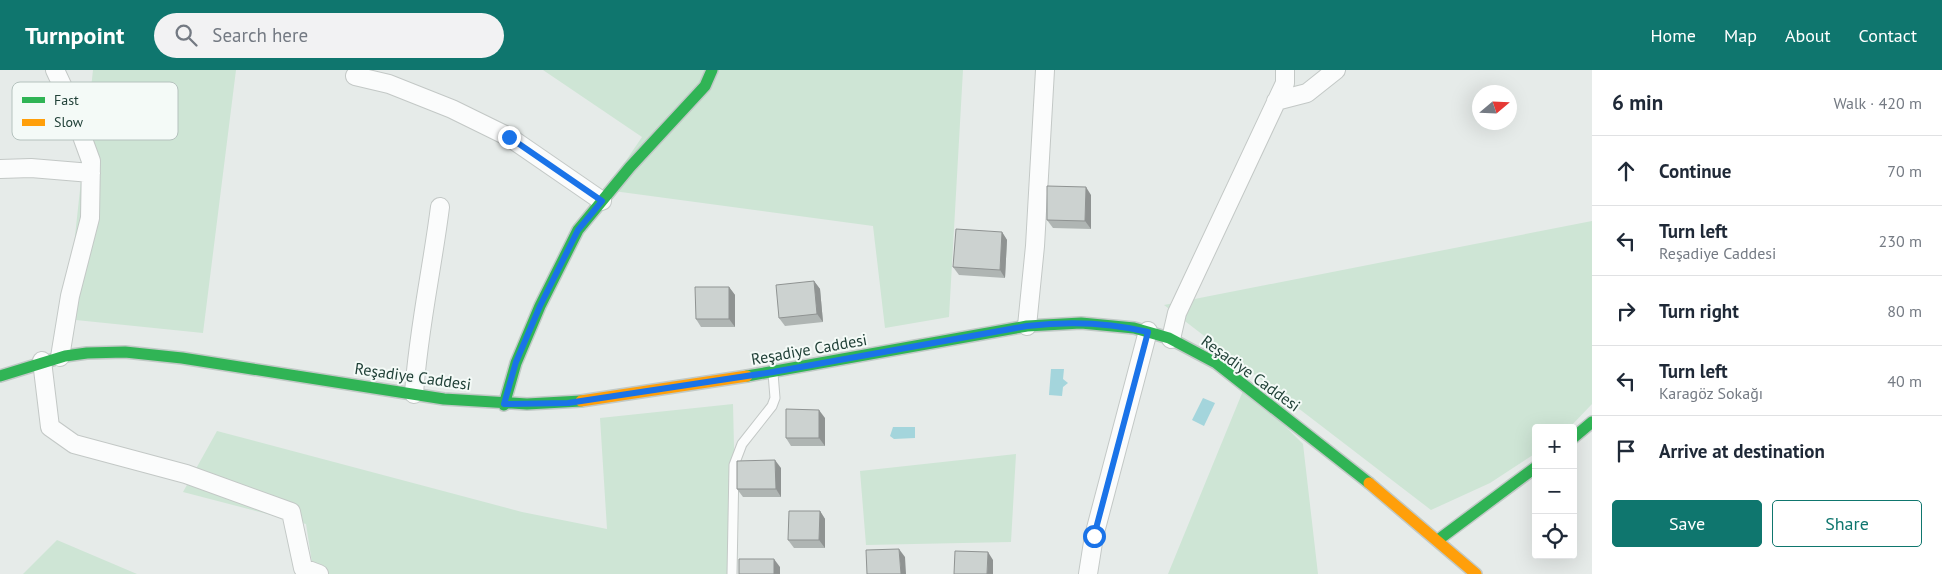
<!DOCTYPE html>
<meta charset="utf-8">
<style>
body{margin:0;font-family:"PT Sans",sans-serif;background:#f2f2f3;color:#1f2937}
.controls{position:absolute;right:15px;bottom:15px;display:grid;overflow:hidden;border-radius:5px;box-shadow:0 5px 20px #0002}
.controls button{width:45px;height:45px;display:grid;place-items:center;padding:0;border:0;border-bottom:1px solid #e0e1e3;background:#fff;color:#1f2937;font:25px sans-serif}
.compass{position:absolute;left:1472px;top:15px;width:45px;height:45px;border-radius:50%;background:#fff;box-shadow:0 5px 20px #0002;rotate:71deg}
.stop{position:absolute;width:15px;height:15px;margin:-11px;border:4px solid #1a73e8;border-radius:50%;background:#fff}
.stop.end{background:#1a73e8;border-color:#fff;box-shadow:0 1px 5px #0008}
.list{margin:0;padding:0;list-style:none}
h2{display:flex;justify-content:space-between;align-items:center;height:65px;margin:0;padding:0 20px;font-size:21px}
h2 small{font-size:16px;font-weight:400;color:#747a83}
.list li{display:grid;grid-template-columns:32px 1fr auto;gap:15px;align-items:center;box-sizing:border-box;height:70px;padding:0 20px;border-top:1px solid #e0e1e3}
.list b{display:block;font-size:19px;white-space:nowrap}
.list p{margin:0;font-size:16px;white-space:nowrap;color:#747a83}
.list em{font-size:16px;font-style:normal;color:#747a83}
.actions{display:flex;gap:10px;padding:15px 20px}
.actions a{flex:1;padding:11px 0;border:1px solid #0f766e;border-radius:5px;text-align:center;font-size:18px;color:#0f766e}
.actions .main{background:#0f766e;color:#fff}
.icon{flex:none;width:28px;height:28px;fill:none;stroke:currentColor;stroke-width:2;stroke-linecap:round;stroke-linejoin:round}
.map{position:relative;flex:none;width:1592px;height:504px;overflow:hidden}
header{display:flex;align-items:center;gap:30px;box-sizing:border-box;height:70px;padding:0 25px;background:#0f766e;color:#fff}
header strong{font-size:24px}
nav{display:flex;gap:28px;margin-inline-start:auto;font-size:18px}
.search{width:350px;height:45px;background:#f2f2f3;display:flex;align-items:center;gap:12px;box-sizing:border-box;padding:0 18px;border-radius:28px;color:#747a83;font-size:19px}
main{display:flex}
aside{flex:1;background:#fff}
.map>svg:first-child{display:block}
</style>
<header>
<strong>Turnpoint</strong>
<div class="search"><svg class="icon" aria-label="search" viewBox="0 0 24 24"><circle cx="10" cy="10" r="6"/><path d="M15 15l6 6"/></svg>Search here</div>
<nav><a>Home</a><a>Map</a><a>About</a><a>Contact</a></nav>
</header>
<main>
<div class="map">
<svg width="1592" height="504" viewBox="0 0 1592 504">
<rect width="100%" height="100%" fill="#e6ebe9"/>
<!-- green -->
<path fill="#cee5d5" d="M93,0h143l-33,263 -137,-14z
M543,0h420l-14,247 -64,11 -12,-102 -267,-36 36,-53z
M1592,151v183l-23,24h-33v25l-46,30 -59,27 -267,-205z
M1245,316l58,58 15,130h-150z
M733,334l4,170h-411l-13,-5 -7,-45 -123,-32 34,-61 305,81 85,17 -7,-111z
M1016,384l-5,88 -145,3 -6,-74z
M57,470l80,34h-114z"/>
<!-- water -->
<path fill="#a4d5dc" d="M1051,299h13l-1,10 5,4 -5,4 -1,9 -13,-1z
M1203,328l12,5 -11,23 -12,-6z
M893,357h22v11l-21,1 -4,-3z"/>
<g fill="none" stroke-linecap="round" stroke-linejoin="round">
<!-- lane casing -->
<g stroke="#c3c8c6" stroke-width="11">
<path id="lane" d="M732,504l2,-109 8,-21 30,-38 3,-8 -2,-25"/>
</g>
<!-- street casing -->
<g stroke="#c3c8c6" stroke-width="20">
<path id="street" d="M55,0l13,28 23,63 -1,57 -20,78 -10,61
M355,6l34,8 63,25 57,28 93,64
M1276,31l31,-8 29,-23
M0,99l31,-1 60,5
M1027,256l8,-80 10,-176
M1171,269l6,-26 108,-230v-13
M42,291l8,66 24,17 112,30 105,38 12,56 16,6
M414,324c4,-63 18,-124 26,-187
M1088,504l6,-38 54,-205"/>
</g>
<!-- fast casing -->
<g stroke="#c1c9c6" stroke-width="14">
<path id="fast" d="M0,306l65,-20 22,-3 38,-1 57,6 262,41 83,5 54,-3
M747,306l280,-50 54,-3 53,5 35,10 47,25 153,120
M504,335l12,-42 24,-57 38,-76 52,-63 75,-81 7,-16
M1573,368l19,-16
M1438,470l98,-73"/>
</g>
<!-- slow casing -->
<g stroke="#c1c9c6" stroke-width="14">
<path id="slow" d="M581,331l166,-25
M1369,413l107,91"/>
</g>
<!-- lane -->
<use href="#lane" stroke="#fbfcfc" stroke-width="9"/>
<!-- street -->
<use href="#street" stroke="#fbfcfc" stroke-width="18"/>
<!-- fast -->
<use href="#fast" stroke="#30b455" stroke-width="11"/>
<!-- slow -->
<use href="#slow" stroke="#ff9f0a" stroke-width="11"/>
</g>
<!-- wall -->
<path fill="#afb5b3" d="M1091,125v34l-38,-1 -6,-8z
M1002,162l5,8 -2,38 -46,-3 -6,-8z
M814,211l6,8 3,33 -38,4 -6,-8z
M729,217l6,8v32h-34l-5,-8z
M825,348v28h-34l-5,-8z
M781,398v29h-38l-6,-8z
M820,441l5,8v29h-31l-6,-8z"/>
<!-- shaded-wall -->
<path fill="#8f9392" d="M1086,117l5,8v34l-6,-8z
M1002,162l5,8 -2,38 -5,-8z
M814,211l6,8 3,33 -6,-8z
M729,217l6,8v32l-6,-8z
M819,340l6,8v28l-6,-8z
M775,390l6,8v29l-5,-8z
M820,441l5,8v29l-6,-8z
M899,479l6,8 1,17h-5z
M988,482l5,8v14h-6z
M774,489l6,8v7h-6z"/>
<!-- building -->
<path fill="#ccd2d0" stroke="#8f9392" d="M1047,116l39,1 -1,34 -38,-1z
M956,159l46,3 -2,38 -47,-3z
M814,211l3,33 -38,4 -3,-33z
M695,217h34v32h-33z
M786,339l33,1v28h-33z
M775,390l1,29h-39v-28z
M789,441h31l-1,29h-31z
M899,479l2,25h-34l-1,-24z
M955,481l33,1 -1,22h-33z
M739,489h35v15h-35z"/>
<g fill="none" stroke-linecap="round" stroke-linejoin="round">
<!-- route -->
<path stroke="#1a73e8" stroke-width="6" d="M509,67l93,64 -24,29 -38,76 -24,56 -12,42 64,-1 205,-31 254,-46c42,-5 80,-4 121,6l-54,204"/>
</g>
<g text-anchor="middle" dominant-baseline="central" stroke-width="4" stroke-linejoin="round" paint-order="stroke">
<!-- street labels -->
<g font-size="16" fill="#214138" stroke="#f4faf7">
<text transform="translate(809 279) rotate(-10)">Reşadiye Caddesi</text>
<text transform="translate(1251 303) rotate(36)">Reşadiye Caddesi</text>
<text transform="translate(413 306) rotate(8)">Reşadiye Caddesi</text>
</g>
</g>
<!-- legend -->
<rect x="12" y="12" width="166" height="58" rx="8" fill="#f4faf7" stroke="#b5c2be" stroke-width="1"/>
<rect x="22" y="27" width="23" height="6" fill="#30b455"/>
<rect x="22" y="49" width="23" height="7" fill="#ff9f0a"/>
<g font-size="14" fill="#214138">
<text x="54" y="35">Fast</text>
<text x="54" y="57">Slow</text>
</g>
</svg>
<div class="controls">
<button>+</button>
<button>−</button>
<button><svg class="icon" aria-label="locate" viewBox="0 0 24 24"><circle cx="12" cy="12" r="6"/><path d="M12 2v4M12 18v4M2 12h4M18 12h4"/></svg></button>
</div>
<svg class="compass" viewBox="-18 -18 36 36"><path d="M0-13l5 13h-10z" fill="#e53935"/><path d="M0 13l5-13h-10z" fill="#747a83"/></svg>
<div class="stop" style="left:1094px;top:466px"></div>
<div class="stop end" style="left:509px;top:67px"></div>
</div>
<aside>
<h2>6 min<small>Walk · 420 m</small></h2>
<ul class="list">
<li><svg class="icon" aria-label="ahead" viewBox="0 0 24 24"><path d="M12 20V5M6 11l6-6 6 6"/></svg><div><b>Continue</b></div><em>70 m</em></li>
<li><svg class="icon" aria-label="left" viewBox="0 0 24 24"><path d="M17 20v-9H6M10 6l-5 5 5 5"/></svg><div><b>Turn left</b><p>Reşadiye Caddesi</p></div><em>230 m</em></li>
<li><svg class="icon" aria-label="right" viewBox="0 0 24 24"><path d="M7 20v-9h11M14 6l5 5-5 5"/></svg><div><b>Turn right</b></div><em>80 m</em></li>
<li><svg class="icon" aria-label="left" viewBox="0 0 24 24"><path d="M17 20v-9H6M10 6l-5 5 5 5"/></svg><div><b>Turn left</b><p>Karagöz Sokağı</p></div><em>40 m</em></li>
<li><svg class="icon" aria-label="arrive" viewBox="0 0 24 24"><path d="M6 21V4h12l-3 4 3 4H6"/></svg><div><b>Arrive at destination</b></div></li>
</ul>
<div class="actions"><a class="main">Save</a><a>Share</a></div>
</aside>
</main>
